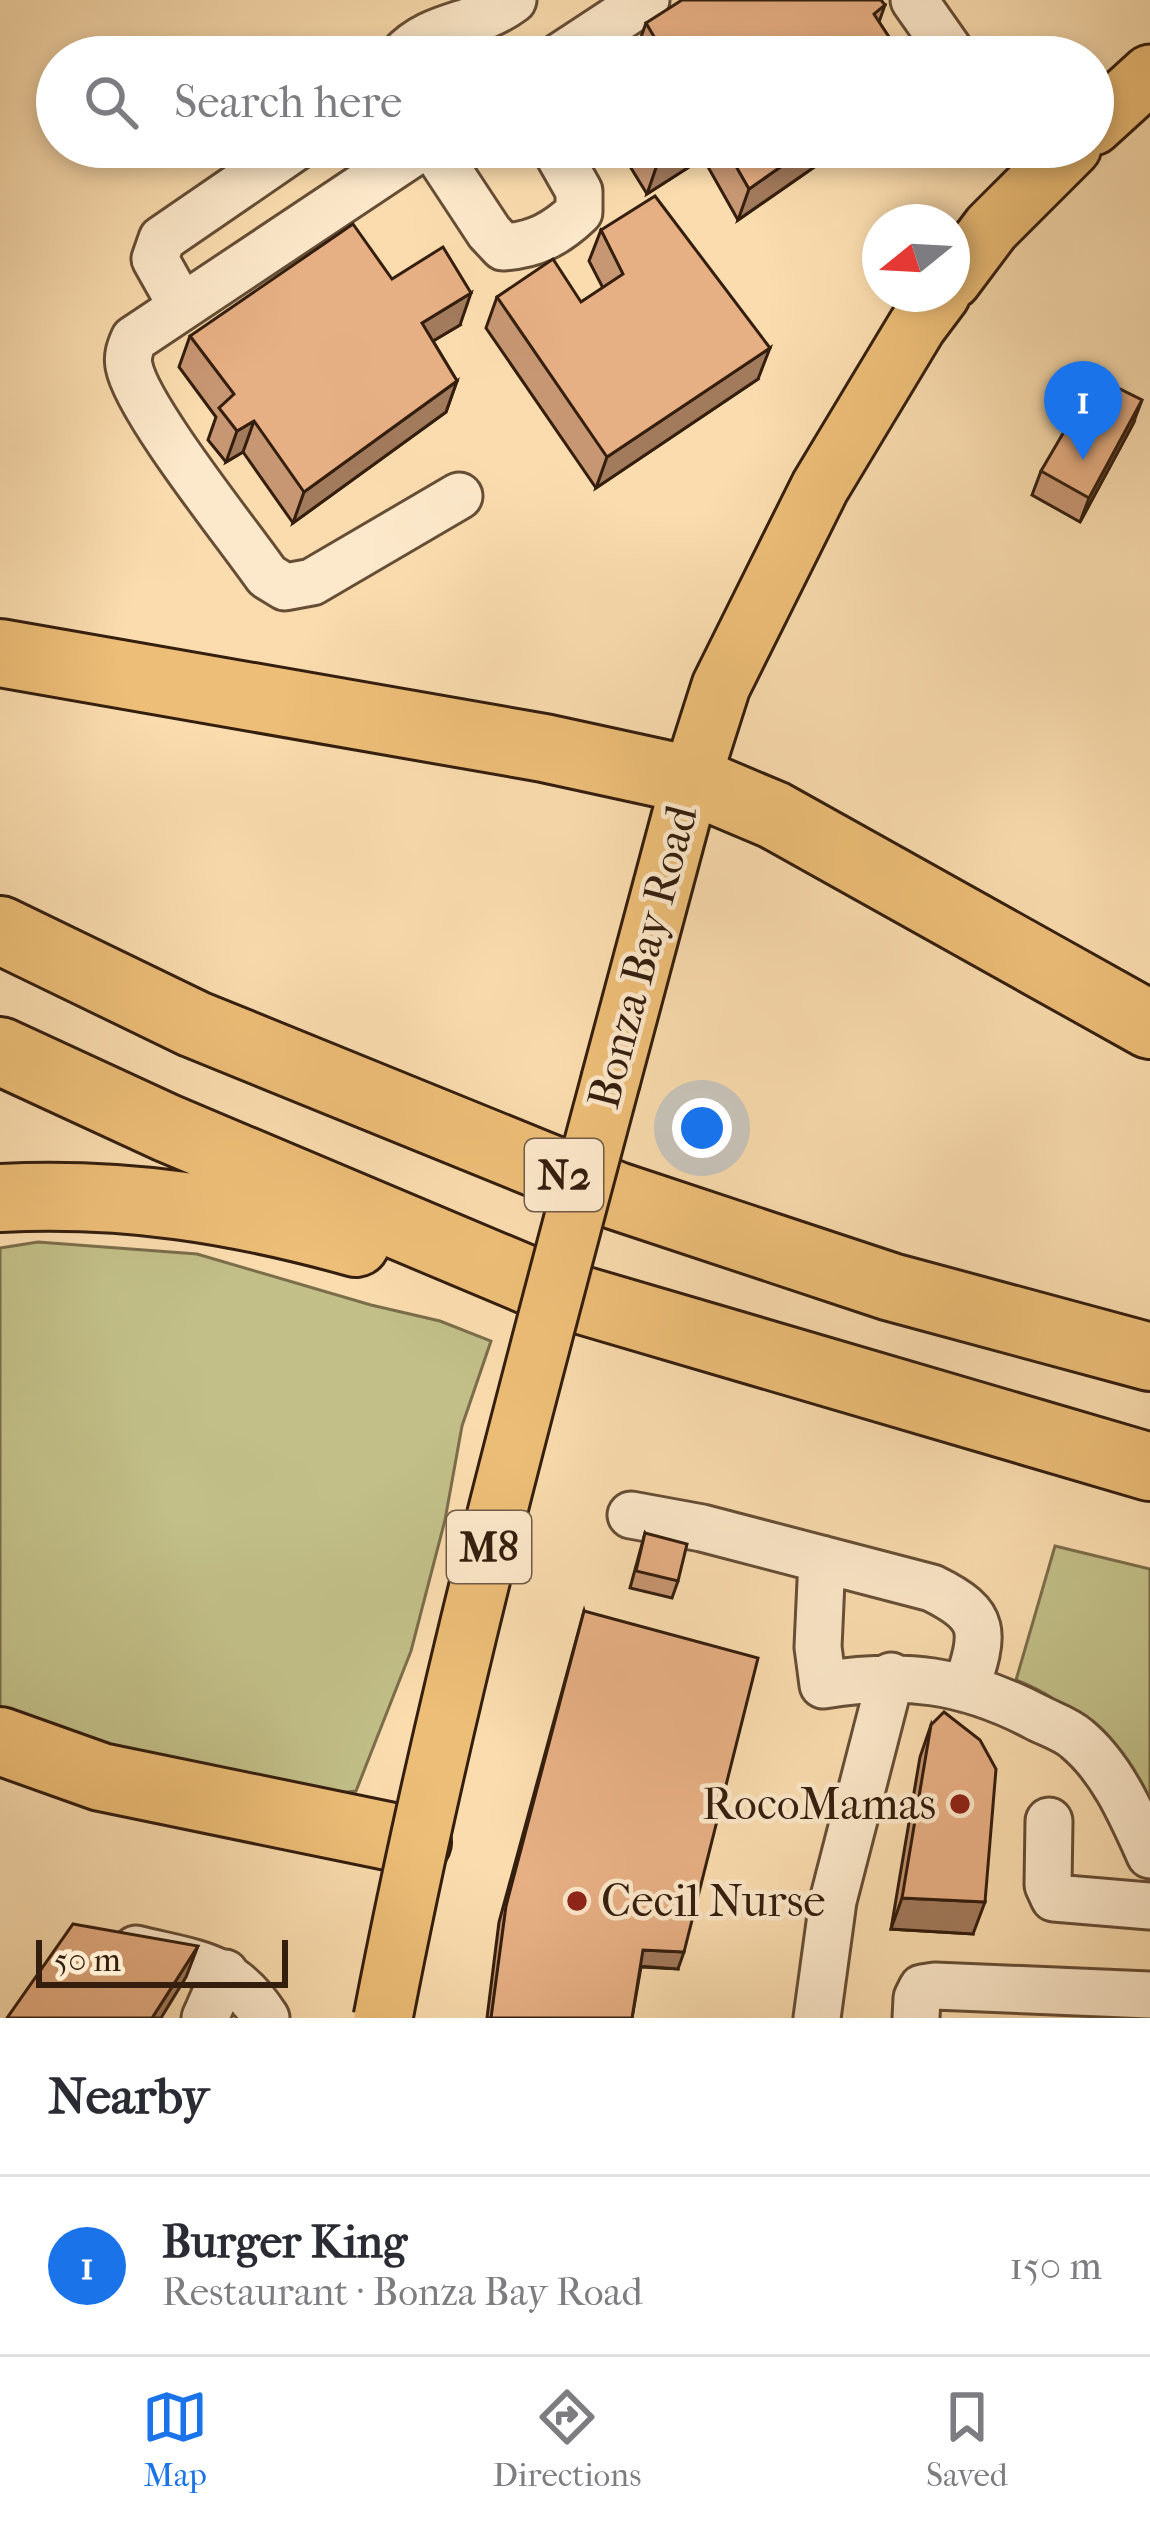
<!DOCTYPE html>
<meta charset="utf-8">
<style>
body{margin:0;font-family:"IM FELL French Canon",serif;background:#f2f2f3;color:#2b2b33}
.compass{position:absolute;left:862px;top:204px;width:108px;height:108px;border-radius:50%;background:#fff;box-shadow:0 6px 18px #0003;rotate:252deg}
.scale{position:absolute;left:36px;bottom:30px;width:252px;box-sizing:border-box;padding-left:12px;border:6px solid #341e0e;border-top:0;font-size:33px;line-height:42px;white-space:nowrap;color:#341e0e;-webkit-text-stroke:9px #fce8ca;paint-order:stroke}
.you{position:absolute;left:702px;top:1128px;width:42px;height:42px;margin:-30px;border:9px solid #fff;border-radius:50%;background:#1a73e8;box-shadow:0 0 0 18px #1a73e833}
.badge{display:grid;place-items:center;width:78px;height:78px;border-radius:50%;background:#1a73e8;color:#fff;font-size:39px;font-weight:700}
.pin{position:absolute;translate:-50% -99px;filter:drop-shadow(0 3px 6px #0008)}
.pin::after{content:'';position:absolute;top:63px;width:42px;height:36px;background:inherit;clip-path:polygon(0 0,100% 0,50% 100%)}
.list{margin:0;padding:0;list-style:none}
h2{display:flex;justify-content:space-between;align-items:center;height:156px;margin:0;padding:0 48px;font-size:51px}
h2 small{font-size:39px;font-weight:400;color:#7c7c81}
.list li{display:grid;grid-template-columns:78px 1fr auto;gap:36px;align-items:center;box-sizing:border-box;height:180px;padding:0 48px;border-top:3px solid #e1e1e2}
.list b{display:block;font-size:45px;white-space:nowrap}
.list p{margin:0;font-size:39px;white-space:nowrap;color:#7c7c81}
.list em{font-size:39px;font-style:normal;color:#7c7c81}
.icon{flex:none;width:66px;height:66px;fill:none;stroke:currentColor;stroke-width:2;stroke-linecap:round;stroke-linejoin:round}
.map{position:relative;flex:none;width:1150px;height:2018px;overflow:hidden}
.search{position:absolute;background:#fff;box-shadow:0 6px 18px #0003;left:36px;right:36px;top:36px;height:132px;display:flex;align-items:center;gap:30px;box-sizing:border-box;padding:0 42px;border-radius:66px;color:#7c7c81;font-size:45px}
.sheet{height:336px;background:#fff}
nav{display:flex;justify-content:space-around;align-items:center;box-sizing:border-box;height:168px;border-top:3px solid #e1e1e2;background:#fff;font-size:33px;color:#7c7c81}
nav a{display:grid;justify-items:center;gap:6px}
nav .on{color:#1a73e8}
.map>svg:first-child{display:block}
</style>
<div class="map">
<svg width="1150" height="2018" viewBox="0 0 1150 2018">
<rect width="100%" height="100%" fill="#fadcae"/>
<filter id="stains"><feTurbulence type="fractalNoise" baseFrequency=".00167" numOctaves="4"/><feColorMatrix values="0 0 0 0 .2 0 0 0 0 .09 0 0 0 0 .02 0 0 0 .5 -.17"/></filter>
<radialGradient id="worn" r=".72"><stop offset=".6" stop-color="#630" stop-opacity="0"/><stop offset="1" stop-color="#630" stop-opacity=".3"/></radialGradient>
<!-- green -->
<path fill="#c2bf88" stroke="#7b6e4b" stroke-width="3" d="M38,1242l159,12 174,51 69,16 51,20 -29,85 -17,94 -34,131 -55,140 -52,6 -304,-70v-479z
M1055,1546l95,23v242c-38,-58 -66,-105 -134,-131z"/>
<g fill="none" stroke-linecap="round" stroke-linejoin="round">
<!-- minor casing -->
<g stroke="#664e36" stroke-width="51">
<path id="minor" d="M914,0l40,57
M401,57c31,-35 75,-29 112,-57
M559,57l87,-57
M422,147l-288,192c-4,9 -7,17 -5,27 8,43 108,167 138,210l18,11 27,-5 147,-86
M433,147l56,85 14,15c32,-2 53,-13 76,-35v-21l-25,-44
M182,307l-27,-48 7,-20 134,-92
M631,1515l71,13 230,60c57,28 52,44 34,101
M822,1559l-4,88 5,38c80,-13 141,-6 213,32 13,7 30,12 41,22 35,29 55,76 73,116
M1049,1821l-1,64 6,13 96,8
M136,1949c59,15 95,14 130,69
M205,2018l20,-45
M817,2018l16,-117 58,-225
M916,2018l1,-20 5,-10 13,-2 215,9"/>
</g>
<!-- major casing -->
<g stroke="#341e0e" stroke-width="63">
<path id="major" d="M1093,126l57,-52
M952,280l39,-52 81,-81
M611,1079l80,-299 30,-94 99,-199 97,-161 24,-32"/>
</g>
<!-- highway casing -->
<g stroke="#341e0e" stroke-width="72">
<path id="highway" d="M0,653l544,95 147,32 83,35 376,210
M0,930l194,94 423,172 274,91 259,70
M0,1051l167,77 394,166 589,173
M0,1198c127,-6 234,11 356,45
M0,1741l101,36 316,65"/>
</g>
<!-- minor -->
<use href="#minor" stroke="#fce8ca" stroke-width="45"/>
<!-- major -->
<use href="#major" stroke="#edbe77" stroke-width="57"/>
<!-- highway -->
<use href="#highway" stroke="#edbe77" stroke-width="66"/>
<!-- major-bridge casing -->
<g stroke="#341e0e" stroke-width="63" stroke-linecap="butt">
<path id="major-bridge" d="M383,2018c61,-317 145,-628 228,-939"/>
</g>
<!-- major-bridge -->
<use href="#major-bridge" stroke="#edbe77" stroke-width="57"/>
</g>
<!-- wall -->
<path fill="#c79672" stroke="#341e0e" stroke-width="3" d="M885,5l-6,17 23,35h-265l-2,-3 11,-31z
M618,147h225l-105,73 -35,-62 -56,36z
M601,230l157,149 -162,109 -110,-160 11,-31 84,5 22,-14 -14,-27z
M392,279l68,46 -27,16 24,40 -11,31 -153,111 -50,-71 -17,10 -18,-22 8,-23 -37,-50 11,-31z
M1133,424l-53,98 -48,-27 9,-24z
M645,1533l33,48 -6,17 -42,-10z
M584,1611l94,358 -37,-2 -9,51h-145l12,-96z
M931,1725l42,209 -82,-5 29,-172z"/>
<!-- shaded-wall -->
<path fill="#a27a5c" stroke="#341e0e" stroke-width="3" d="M682,147h25l-4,11 -56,36 11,-32z
M809,147h34l-105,73 11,-31z
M471,293l-11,32 -49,29 11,-31z
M770,348l-12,31 -162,109 11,-31z
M457,381l-11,31 -153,111 11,-31z
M1142,400l-9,24 -53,98 9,-24z
M254,421l-11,31 -17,10 11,-31z
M902,1898l83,4 -12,32 -82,-5z
M198,1946l-12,31 -25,41h-9z
M643,1950l41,2 -6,17 -41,-3z"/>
<!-- building -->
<path fill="#e7af84" stroke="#341e0e" stroke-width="3" d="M682,0h199l4,5 -11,9 28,43h-236l-20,-34z
M649,147h33l-24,15z
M725,147h84l-60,42z
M655,196l115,152 -163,109 -110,-160 56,-38 28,43 42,-28 -22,-44z
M353,224l39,55 51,-32 28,46 -49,30 35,58 -153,111 -50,-71 -17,10 -18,-23 15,-14 -44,-58z
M1096,377l46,23 -53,98 -48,-27z
M645,1533l42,11 -9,37 -42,-10z
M584,1611l174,47 -74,294 -41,-2 -11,68h-141l15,-112z
M944,1712l36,28 16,29 -11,133 -83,-4 29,-173z
M73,1924l125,22 -46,72h-145z"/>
<!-- markers -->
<g fill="#8f2418" stroke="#fce8ca" stroke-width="4.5">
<circle cx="960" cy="1804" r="12"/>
<circle cx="577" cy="1901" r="12"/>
</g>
<g text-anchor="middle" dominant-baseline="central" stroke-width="9" stroke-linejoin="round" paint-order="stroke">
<!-- shield labels -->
<g fill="#fce8ca" stroke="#705b46" stroke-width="3">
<rect x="525" y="1139" width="78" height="72" rx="9"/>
<rect x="447" y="1511" width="84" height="72" rx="9"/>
</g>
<g font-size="42" font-weight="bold" fill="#341e0e">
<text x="564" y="1175">N2</text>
<text x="489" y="1547">M8</text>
</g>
<!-- street labels -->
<g font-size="45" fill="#341e0e" stroke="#fce8ca">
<text transform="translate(643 957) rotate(-75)">Bonza Bay Road</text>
</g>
<!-- poi labels -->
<g font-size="45" fill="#341e0e" stroke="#fce8ca" text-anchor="end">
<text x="936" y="1804">RocoMamas</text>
<text x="601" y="1901" text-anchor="start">Cecil Nurse</text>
</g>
</g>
<rect width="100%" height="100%" filter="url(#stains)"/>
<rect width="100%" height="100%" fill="url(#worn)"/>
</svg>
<svg class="compass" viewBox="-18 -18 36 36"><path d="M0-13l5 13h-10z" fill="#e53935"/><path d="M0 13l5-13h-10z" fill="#7c7c81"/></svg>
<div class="scale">50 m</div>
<div class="you"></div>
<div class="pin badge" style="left:1083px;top:460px">1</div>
<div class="search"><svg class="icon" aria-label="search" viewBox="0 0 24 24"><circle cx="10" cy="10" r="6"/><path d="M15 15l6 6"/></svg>Search here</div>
</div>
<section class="sheet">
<h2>Nearby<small></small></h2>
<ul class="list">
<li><span class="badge">1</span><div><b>Burger King</b><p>Restaurant · Bonza Bay Road</p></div><em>150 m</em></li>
</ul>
</section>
<nav>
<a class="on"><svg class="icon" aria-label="map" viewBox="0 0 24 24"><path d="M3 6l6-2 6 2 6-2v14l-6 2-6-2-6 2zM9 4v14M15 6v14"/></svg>Map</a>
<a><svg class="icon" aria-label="directions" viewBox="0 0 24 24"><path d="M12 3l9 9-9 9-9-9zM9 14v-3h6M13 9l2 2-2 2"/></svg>Directions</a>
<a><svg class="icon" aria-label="saved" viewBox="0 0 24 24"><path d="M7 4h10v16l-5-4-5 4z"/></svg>Saved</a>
</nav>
